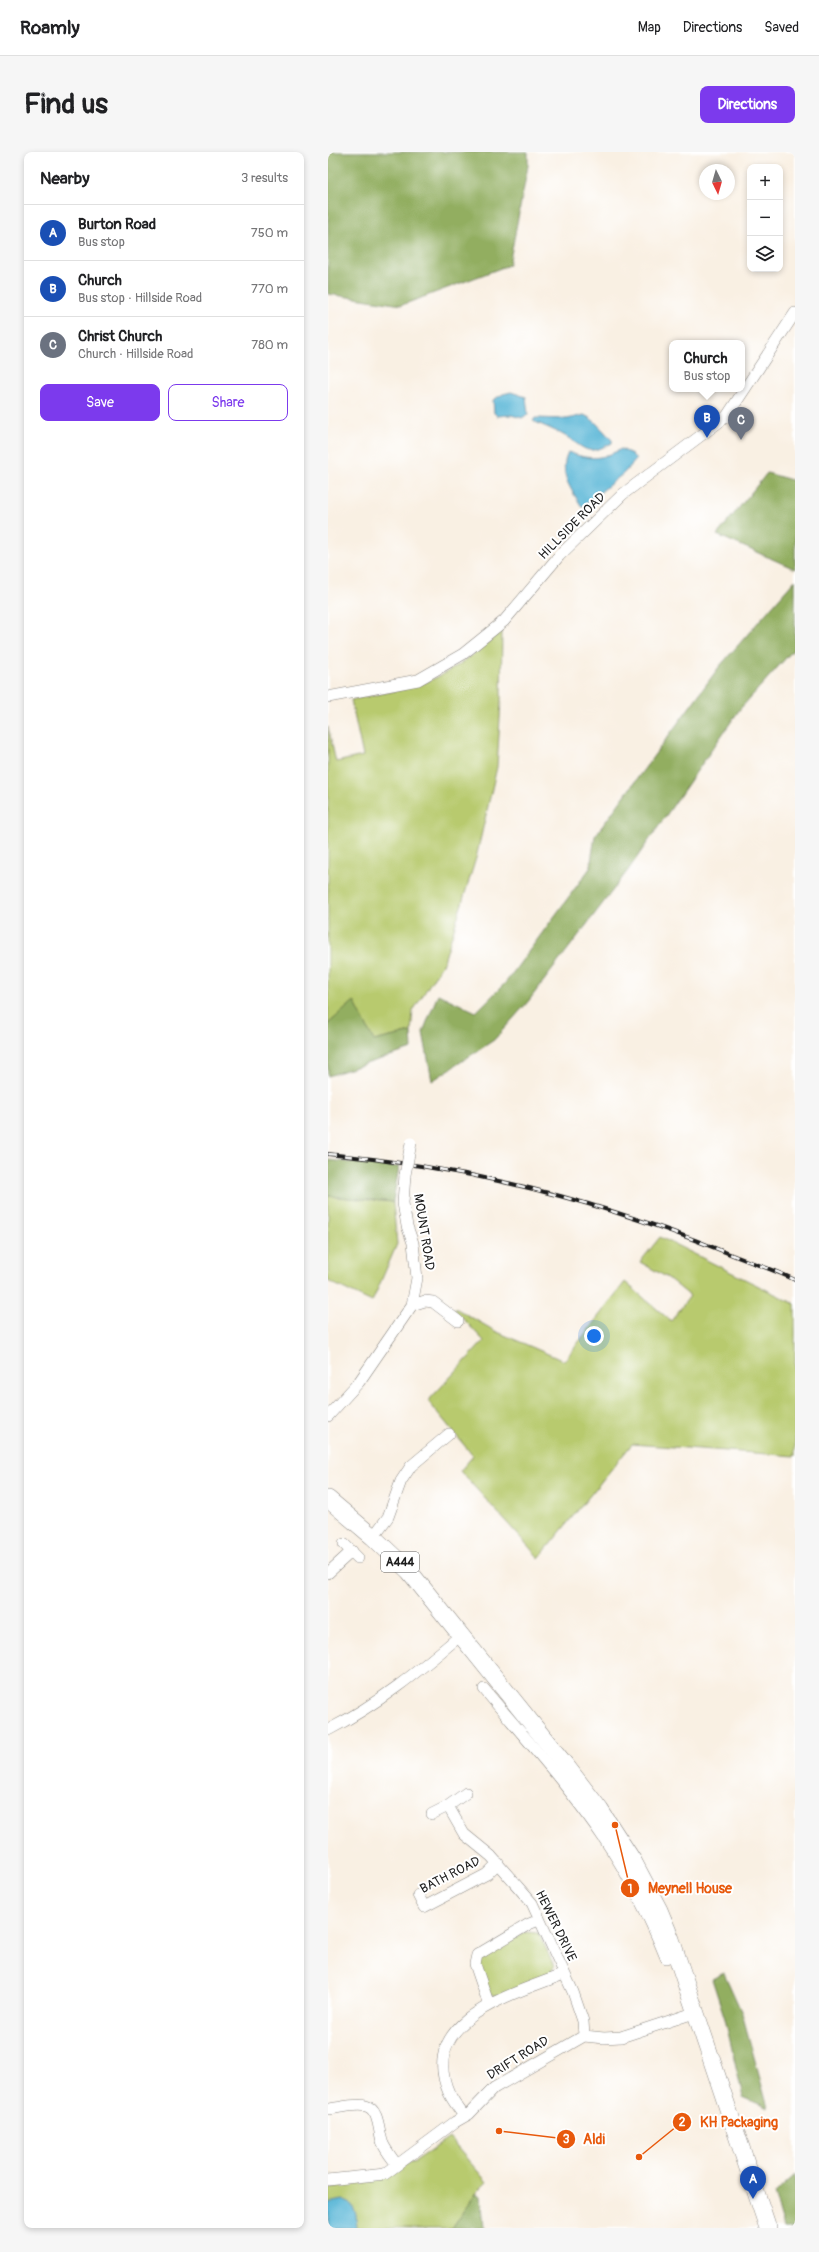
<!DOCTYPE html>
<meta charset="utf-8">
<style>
body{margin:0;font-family:Pangolin,sans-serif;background:#f6f6f6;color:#202124}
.controls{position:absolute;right:12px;top:12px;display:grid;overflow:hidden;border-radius:8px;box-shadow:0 2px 6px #0003}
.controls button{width:36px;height:36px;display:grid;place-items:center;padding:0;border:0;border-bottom:1px solid #e0e0e0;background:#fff;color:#202124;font:20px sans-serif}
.compass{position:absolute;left:371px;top:12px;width:36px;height:36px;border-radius:50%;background:#fff;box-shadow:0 2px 6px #0003;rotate:175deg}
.you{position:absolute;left:266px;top:1184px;width:14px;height:14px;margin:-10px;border:3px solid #fff;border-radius:50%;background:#1a73e8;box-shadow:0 0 0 6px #1a73e833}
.badge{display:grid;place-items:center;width:26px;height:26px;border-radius:50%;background:#7c3aed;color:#fff;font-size:13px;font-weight:700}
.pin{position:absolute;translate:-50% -33px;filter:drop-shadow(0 1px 2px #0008)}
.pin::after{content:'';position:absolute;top:21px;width:14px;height:12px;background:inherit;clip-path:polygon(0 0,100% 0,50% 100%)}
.popup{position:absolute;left:341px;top:188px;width:76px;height:52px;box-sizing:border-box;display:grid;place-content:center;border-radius:8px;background:#fff;filter:drop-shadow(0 1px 3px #0005);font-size:13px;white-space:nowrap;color:#757577}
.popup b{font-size:15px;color:#202124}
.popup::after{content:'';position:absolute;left:50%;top:100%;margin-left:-8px;border:8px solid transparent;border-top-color:#fff}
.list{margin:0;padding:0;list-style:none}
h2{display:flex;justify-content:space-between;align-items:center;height:52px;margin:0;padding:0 16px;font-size:17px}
h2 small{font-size:13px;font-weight:400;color:#757577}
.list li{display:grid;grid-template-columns:26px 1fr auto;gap:12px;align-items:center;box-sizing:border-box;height:56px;padding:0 16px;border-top:1px solid #e0e0e0}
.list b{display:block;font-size:15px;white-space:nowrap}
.list p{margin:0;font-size:13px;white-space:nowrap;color:#757577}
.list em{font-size:13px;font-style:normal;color:#757577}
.actions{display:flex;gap:8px;padding:12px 16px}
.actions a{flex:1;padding:9px 0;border:1px solid #7c3aed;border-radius:8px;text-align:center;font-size:14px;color:#7c3aed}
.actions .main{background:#7c3aed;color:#fff}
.icon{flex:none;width:22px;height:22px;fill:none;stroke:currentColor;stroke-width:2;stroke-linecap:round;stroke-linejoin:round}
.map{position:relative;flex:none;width:467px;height:2076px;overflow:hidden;border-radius:8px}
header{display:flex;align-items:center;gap:24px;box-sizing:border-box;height:56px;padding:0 20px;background:#fff;border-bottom:1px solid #e0e0e0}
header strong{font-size:19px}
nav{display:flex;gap:22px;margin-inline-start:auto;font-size:14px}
.intro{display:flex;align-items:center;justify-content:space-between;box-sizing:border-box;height:96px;padding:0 24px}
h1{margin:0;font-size:28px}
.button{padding:10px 18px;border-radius:8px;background:#7c3aed;color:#fff;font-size:14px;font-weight:700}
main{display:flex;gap:24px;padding:0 24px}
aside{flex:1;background:#fff;border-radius:8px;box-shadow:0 2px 6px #0003}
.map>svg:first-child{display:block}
</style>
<header>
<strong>Roamly</strong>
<nav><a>Map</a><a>Directions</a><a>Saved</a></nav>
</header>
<div class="intro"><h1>Find us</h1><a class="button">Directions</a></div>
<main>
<aside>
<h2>Nearby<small>3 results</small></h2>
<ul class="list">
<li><span class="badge" style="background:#1a4fb4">A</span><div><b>Burton Road</b><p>Bus stop</p></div><em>750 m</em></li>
<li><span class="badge" style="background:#1a4fb4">B</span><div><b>Church</b><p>Bus stop · Hillside Road</p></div><em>770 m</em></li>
<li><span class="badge" style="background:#6b7280">C</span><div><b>Christ Church</b><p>Church · Hillside Road</p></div><em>780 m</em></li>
</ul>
<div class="actions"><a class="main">Save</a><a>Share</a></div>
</aside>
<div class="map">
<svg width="467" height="2076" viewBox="0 0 467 2076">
<rect width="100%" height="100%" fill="#fff"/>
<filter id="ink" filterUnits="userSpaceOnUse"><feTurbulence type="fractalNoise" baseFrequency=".025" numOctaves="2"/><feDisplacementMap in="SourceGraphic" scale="8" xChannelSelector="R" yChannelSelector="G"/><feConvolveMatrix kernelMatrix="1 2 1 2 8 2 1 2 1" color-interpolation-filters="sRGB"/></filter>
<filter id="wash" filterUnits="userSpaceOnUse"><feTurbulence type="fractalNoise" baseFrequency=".012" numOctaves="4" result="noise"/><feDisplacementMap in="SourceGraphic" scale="16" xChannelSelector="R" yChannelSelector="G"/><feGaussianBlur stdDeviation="0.9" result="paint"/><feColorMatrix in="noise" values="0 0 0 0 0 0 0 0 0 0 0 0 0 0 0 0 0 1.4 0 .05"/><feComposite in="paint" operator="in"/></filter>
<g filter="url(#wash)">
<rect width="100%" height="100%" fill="#f9f0e3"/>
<!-- green -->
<path fill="#b8ca6e" stroke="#6a7345" d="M174,478l-1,71 -4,66 -21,91 -32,103 -31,50 -2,21 -37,9 -46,-17v-297l8,35 27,-6 -12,-56c24,-6 52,-9 75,-18 30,-12 52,-31 76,-52z
M0,1044l65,6 4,42 -25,58 -44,-21z
M332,1085l135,67v152l-163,-12 -93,114 -79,-87 13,-15 -45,-55 56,-60 -30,-32h3l38,22 69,30 61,-79 46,39 19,-25 -22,-18 -28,-16z
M196,1780l15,1 15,33 -3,7 -52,23 -10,-2 -9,-30 1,-8z
M121,1986l38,44 -11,11 -24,35h-124v-40l45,-8 38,-19 3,1z"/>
<!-- forest -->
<path fill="#92ae61" stroke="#57653e" d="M0,0h200v14l-19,99 -107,40 -74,-11z
M439,321l28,8v88l-78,-34z
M467,428v68l-55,61 -111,160 -102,134 -33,37 -62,41 -9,-49 15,-38 38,18 30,-30 84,-114 5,-32 124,-169z
M26,849l20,40 37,-9 1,17 -84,27v-52z
M0,1008l71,7 -6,35 -65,-6z
M396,1821l18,40 26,95 -25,-11 -18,-78 -13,-40z
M467,2023v53h-11l-10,-34z
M148,2041l5,3 3,32h-32z"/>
<!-- water -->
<path fill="#57b5d6" stroke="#3a6879" d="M183,240l15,5 2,17 -6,4 -11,-3 -14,1 -3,-3 -1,-13 10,-6z
M256,263c12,5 19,16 28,25v3c-25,13 -25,7 -45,-6 -10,-6 -23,-11 -34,-16l2,-3 32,1z
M293,297l11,5 4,6 -12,13 -42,34c-11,-18 -24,-33 -14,-55 21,8 33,8 53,-3z
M14,2048l10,5 4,9 1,14h-29v-25z"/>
</g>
<g filter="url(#ink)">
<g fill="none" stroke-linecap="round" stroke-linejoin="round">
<!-- minor casing -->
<g stroke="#8a8680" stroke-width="12">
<path id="minor" d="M0,545l90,-17 45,-26 41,-33 55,-65 64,-62 104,-78 68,-103
M84,1153l13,-4 8,1 25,19
M0,1264l31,-34 53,-77 5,-27 -4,-35 -6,-17 -4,-23 2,-28
M45,1385l15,-20 13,-36 10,-15 38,-32
M16,1392l14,14
M0,1421l24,-22
M156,1537c41,49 85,97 121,151 25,37 44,76 61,118l10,-4
M0,1578c49,-25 92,-60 134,-96
M120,1654l16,28 27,22 41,47 41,89 10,29 1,15
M104,1662l16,-8 18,-13
M90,1743l6,12 63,-33 11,-11
M161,1853l-14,-41 2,-9 52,-31 10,-4
M0,1957c11,-1 27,-6 38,-3 14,4 12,26 17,38 4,8 9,14 14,21
M136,1964c-5,-7 -11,-15 -15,-23 -32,-74 65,-99 115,-119
M0,2028l57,-6 70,-52 14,-8 25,-26 90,-52 20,2 17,-1 76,-25"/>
</g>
<!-- highway casing -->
<g stroke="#8a8680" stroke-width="18">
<path id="highway" d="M0,1347l45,38 36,34 158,196 33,43 33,51 26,49 12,29 97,289"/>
</g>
<!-- minor -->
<use href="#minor" stroke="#fff" stroke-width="11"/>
<!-- highway -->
<use href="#highway" stroke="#fff" stroke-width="17"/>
<!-- rail casing -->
<g stroke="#1c1c1c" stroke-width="4">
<path id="rail" d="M0,1002c137,13 270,46 397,98 23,10 48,17 70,28"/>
</g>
<!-- rail -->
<use href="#rail" stroke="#fff" stroke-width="2.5" stroke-dasharray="8" stroke-linecap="butt"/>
<!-- minor-bridge casing -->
<g stroke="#8a8680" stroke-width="12" stroke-linecap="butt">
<path id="minor-bridge" d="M77,1023l6,-32"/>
</g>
<!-- minor-bridge -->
<use href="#minor-bridge" stroke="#fff" stroke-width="11"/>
</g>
</g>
<g text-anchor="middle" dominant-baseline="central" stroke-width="4" stroke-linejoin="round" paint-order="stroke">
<!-- shield labels -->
<rect fill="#fff" stroke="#606060" stroke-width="1" x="53" y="1400" width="38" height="20" rx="3"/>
<g font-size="12" font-weight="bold" fill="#1c1c1c">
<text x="72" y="1410">A444</text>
</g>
<!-- street labels -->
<g font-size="13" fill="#1c1c1c" stroke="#fff">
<text transform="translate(244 374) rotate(-45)">HILLSIDE ROAD</text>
<text transform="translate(96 1080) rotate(81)">MOUNT ROAD</text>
<text transform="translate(122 1723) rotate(-27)">BATH ROAD</text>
<text transform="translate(228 1774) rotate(64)">HEWER DRIVE</text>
<text transform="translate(190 1906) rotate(-32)">DRIFT ROAD</text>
</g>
</g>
<!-- callouts -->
<path fill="none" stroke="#e8590c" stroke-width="1.5" d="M287 1673L302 1736M311 2005L354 1970M171 1979L238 1987"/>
<g fill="#e8590c" stroke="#fff" stroke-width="1.5">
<circle cx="287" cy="1673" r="4"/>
<circle cx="311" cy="2005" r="4"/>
<circle cx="171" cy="1979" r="4"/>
<circle cx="302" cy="1736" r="10"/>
<circle cx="354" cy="1970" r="10"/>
<circle cx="238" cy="1987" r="10"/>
</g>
<g font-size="12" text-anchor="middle" font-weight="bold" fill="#fff">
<text x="302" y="1741">1</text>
<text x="354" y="1974">2</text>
<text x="238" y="1991">3</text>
</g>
<g font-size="14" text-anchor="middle" font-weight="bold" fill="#e8590c" stroke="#fff" stroke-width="4" stroke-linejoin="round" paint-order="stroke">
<text x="362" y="1741">Meynell House</text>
<text x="411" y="1975">KH Packaging</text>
<text x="266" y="1992">Aldi</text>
</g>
</svg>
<div class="controls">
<button>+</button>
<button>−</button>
<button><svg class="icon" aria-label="layers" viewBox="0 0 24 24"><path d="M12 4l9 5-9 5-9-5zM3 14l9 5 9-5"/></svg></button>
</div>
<svg class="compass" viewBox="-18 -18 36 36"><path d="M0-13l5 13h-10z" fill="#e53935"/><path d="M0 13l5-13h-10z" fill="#757577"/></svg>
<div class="you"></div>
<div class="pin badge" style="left:425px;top:2047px;background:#1a4fb4">A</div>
<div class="pin badge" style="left:379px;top:286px;background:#1a4fb4">B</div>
<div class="popup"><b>Church</b>Bus stop</div>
<div class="pin badge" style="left:413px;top:288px;background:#6b7280">C</div>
</div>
</main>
